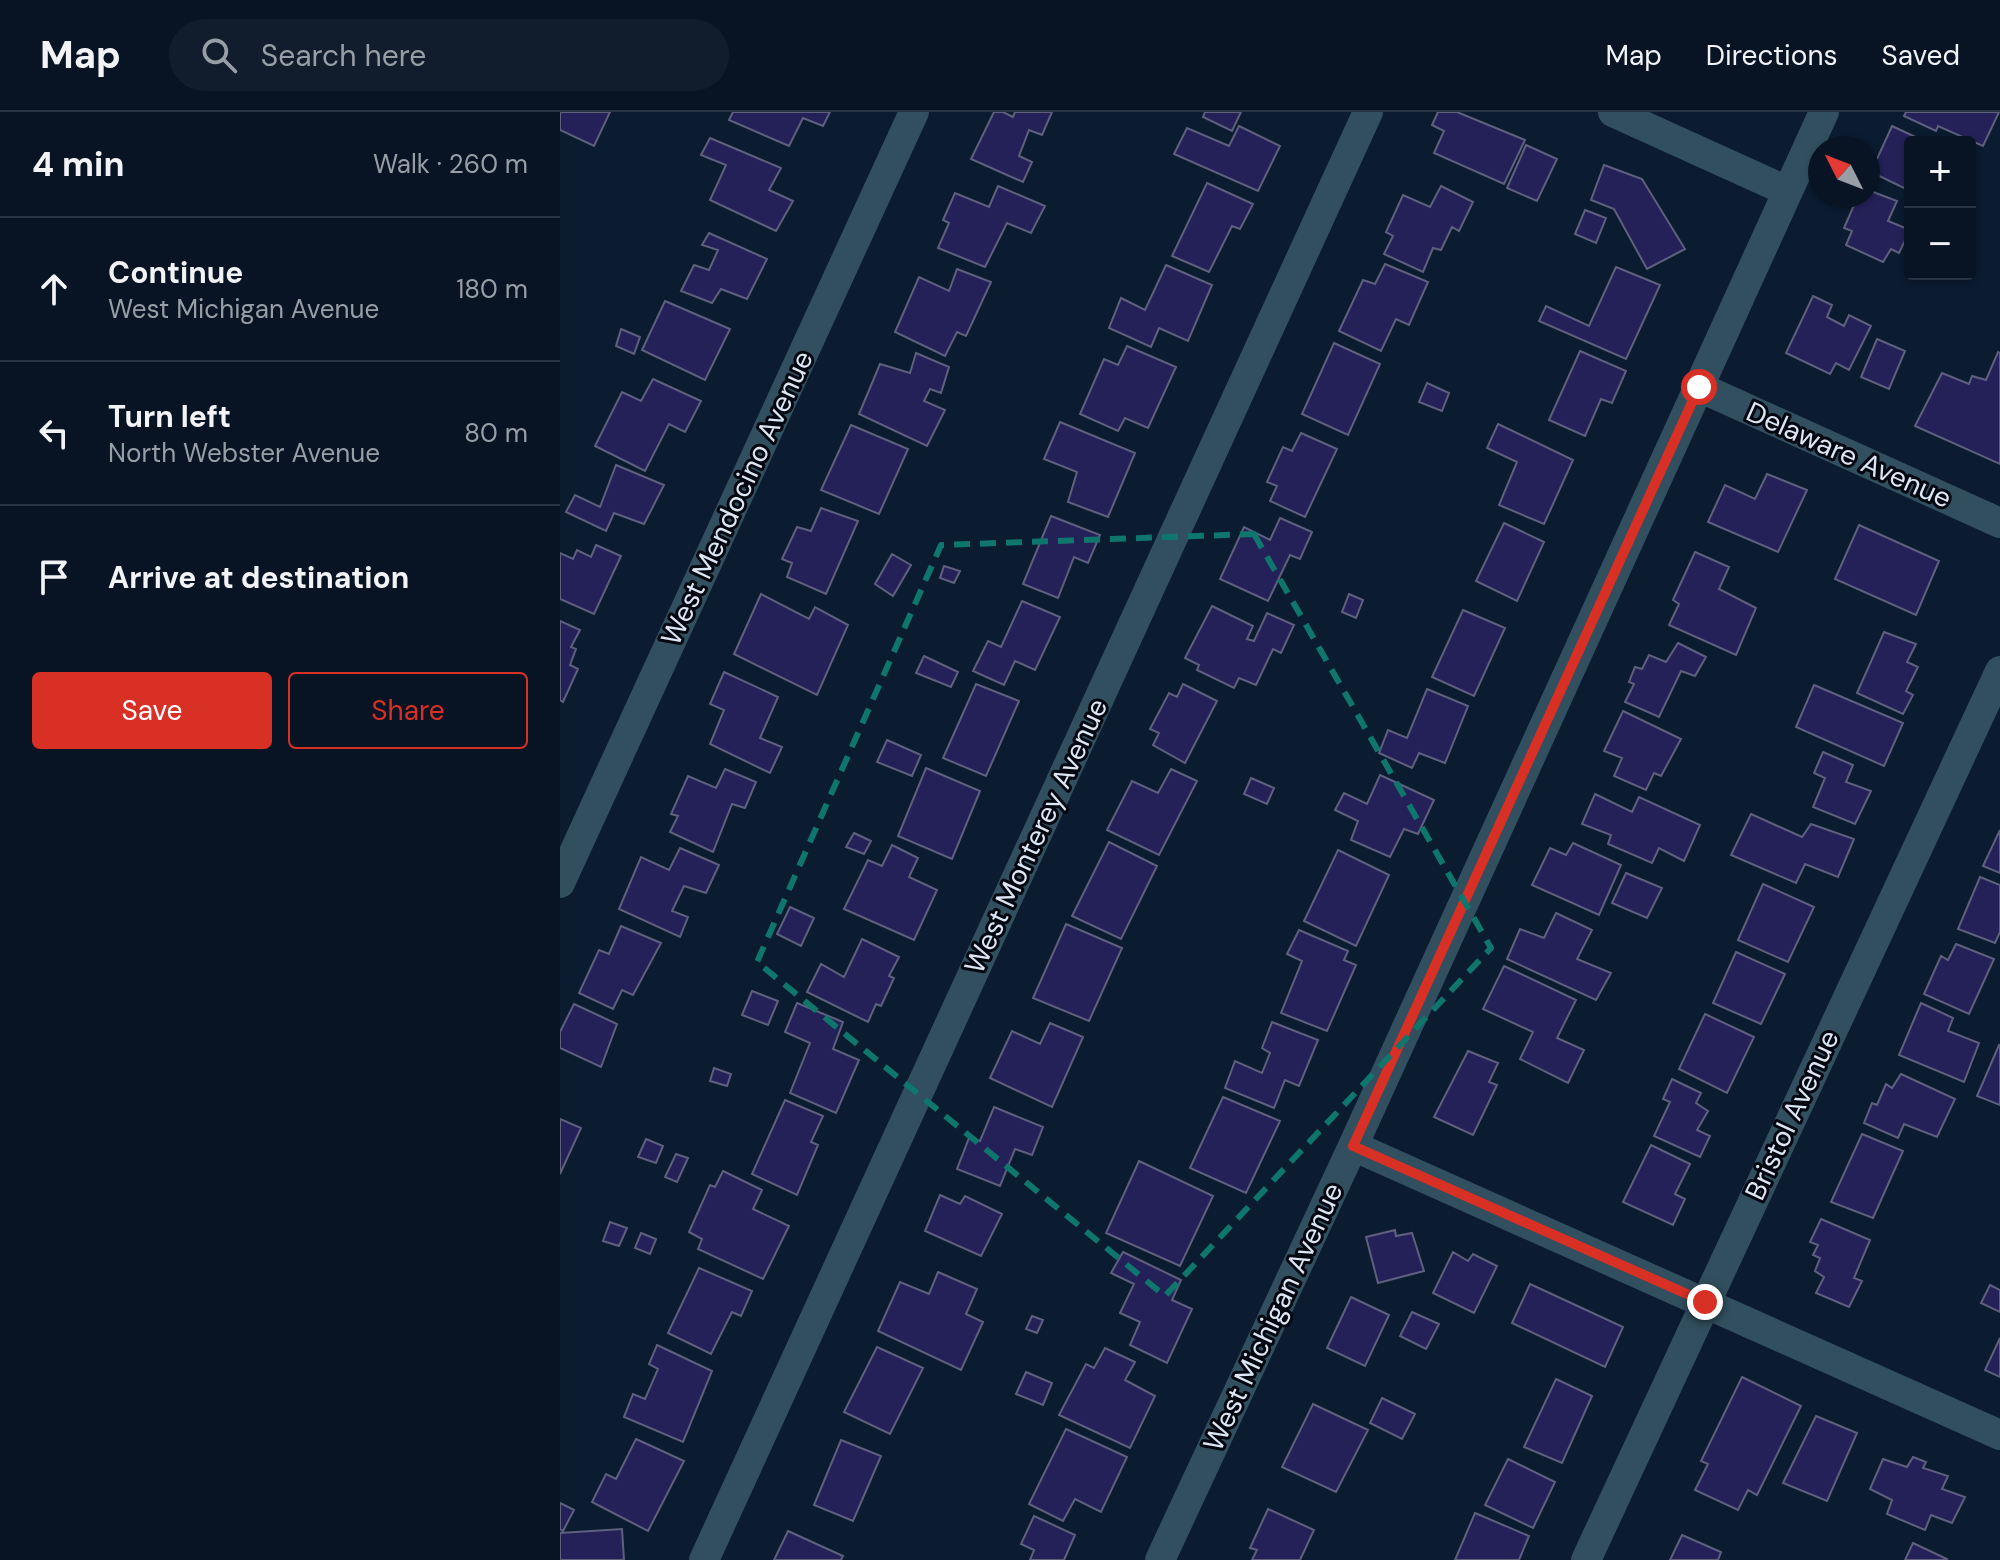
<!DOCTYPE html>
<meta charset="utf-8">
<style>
body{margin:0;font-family:"DM Sans",sans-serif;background:#111d2c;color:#f1f3f6}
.controls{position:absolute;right:24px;top:24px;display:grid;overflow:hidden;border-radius:8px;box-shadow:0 2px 6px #0004}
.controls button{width:72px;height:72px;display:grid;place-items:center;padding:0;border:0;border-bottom:2px solid #293341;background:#081424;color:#f1f3f6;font:40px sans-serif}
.compass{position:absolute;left:1248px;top:24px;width:72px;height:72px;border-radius:50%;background:#081424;box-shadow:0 2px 6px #0004;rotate:312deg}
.stop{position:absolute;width:24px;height:24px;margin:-18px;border:6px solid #d93025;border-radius:50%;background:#fff}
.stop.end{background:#d93025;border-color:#fff;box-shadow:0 2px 8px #0008}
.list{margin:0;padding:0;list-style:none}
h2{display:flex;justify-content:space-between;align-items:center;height:104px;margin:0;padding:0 32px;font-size:34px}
h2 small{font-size:26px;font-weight:400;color:#989ea6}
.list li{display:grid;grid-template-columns:52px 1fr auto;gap:24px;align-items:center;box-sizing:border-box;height:144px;padding:0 32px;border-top:2px solid #293341}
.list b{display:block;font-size:30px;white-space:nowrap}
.list p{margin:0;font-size:26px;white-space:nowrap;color:#989ea6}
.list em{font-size:26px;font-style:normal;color:#989ea6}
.actions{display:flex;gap:16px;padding:24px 32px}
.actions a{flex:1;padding:18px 0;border:2px solid #d93025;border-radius:8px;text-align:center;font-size:28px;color:#d93025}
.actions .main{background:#d93025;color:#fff}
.icon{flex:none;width:44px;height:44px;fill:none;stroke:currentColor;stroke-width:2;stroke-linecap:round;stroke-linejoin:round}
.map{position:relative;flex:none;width:1440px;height:1448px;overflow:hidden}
header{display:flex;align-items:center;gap:48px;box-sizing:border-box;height:112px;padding:0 40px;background:#081424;border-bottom:2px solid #293341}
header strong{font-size:38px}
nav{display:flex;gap:44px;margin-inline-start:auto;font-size:28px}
.search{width:560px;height:72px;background:#111d2c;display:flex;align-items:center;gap:20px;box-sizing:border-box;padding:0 28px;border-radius:44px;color:#989ea6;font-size:30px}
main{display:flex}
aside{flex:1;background:#081424}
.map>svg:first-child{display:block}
</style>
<header>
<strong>Map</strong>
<div class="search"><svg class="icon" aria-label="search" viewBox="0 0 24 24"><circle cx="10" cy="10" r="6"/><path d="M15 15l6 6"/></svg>Search here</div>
<nav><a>Map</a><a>Directions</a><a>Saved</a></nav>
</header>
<main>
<aside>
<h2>4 min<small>Walk · 260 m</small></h2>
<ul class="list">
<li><svg class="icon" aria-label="ahead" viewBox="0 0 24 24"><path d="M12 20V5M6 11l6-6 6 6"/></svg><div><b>Continue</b><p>West Michigan Avenue</p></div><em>180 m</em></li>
<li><svg class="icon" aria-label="left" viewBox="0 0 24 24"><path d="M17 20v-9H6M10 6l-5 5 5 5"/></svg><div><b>Turn left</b><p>North Webster Avenue</p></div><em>80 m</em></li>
<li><svg class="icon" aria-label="arrive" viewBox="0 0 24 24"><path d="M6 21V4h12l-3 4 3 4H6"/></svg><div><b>Arrive at destination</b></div></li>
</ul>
<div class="actions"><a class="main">Save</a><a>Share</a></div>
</aside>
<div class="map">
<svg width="1440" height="1448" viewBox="0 0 1440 1448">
<rect width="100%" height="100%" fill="#0b1b30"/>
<!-- building -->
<path fill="#242158" stroke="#5e607e" stroke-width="2" d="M0,0h50l-16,34 -34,-16z
M173,0h97l-7,14 -20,-8 -14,28 -60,-26z
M434,0h9l10,5 2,-5h37l-10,23 -13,-5 -10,26 13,6 -9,20 -52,-23z
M645,0h36l-9,19 -29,-14z
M878,0h19l68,28 -21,44 -70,-31 10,-22 -12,-6z
M1346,0h93l-16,34 -45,-20 -2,5 -32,-15z
M679,14l41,20 -22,45 -84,-37 13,-26 42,18z
M1332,14l34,16h-16v44l-2,4 -37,-18z
M150,26l71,30 -12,22 24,11 -17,30 -66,-31 16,-35 -25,-10z
M966,33l31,14 -20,42 -30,-13z
M1044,53l38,14 43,70 -38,20 -33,-60 -23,-9z
M647,71l46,21 -13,25 -8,-3 -23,46 -37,-16z
M438,74l47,20 -14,27 -24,-10 -22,44 -47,-19 11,-25 -6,-3 12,-27 34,14z
M881,74l32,16 -14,29 -7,-4 -11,23 -8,-2 -10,24 -39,-18 9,-18 -7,-4 17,-37 27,12z
M1308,78l29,11 -9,20 22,9 -11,23 -8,-4 -8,13 -37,-17 6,-14 -8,-3 14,-32h10z
M1025,98l21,8 -10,25 -21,-9z
M149,121l58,26 -20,40 -26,-10 -9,14 -31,-12 13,-26 15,5 9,-20 -16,-5z
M825,152l43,18 -19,43 -13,-6 -15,32 -42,-20 24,-51 12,4z
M606,153l46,20 -24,56 -29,-13 -8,19 -42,-19 12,-30 24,12z
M1056,155l44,18 -34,74 -87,-38 7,-15 43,20z
M397,157l34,13 -25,54 -9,-4 -12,24 -50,-24 24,-55 30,14z
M1253,184l19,9 -5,12 17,9 5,-11 22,11 -22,44 -13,-7 -6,11 -44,-21z
M105,189l65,28 -25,51 -63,-30z
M61,217l19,8 -6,17 -18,-8z
M1317,227l28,12 -16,38 -28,-12z
M774,231l46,21 -32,71 -46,-21z
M567,234l49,21 -28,61 -23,-10 -7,13 -38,-17 24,-55 14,6z
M1020,239l46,20 -14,32 -11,-4 -16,37 -36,-16z
M1438,240l2,1v111l-85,-38 27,-53 27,11 3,-8 14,4z
M356,241l33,14 -8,26 -11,-4 -6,12 21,9 -18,36 -68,-32 21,-50 30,9z
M93,267l48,22 -16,31 -16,-8 -24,47 -50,-25 27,-54 19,9z
M867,271l22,10 -7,18 -23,-9z
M500,310l75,31 -27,64 -40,-15 9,-30 -33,-13z
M938,312l75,36 -29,64 -45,-19 18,-43 -30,-14z
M291,313l57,24 -29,65 -58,-24z
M741,321l36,16 -32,68 -35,-16 7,-15 -10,-4 16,-35 9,4z
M56,353l48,20 -20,39 -30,-11 -8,18 -40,-19 9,-17 25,12z
M1207,362l40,16 -29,62 -70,-30 17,-37 30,14z
M261,396l37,13 -32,73 -39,-17 5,-14 -10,-4 15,-32 14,4z
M491,404l49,19 -12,28 -14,-6 -16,41 -35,-14z
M720,406l32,14 -12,27 -10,-4 -22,46 -48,-22 24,-52 26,13z
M944,411l40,19 -27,59 -41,-20z
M1299,413l80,36 -23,54 -81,-36z
M36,433l25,11 -27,58 -34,-15v-46l13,6 4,-9 14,7z
M1135,440l34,15 -10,22 37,19 -20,47 -67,-30 10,-21 -6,-4z
M332,442l19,11 -18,31 -18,-12z
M384,454l16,5 -6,12 -14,-5z
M201,482l48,25 6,-12 33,18 -31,70 -83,-41z
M789,482l14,6 -7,18 -14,-6z
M462,489l38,16 -25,53 -20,-9 -11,24 -31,-14 15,-30 13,6z
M652,494l41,20 -6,13 7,2 13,-28 27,12 -13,28 -8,-4 -17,36 -17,-7 -5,10 -37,-18 2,-5 -14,-7z
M903,498l42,18 -31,68 -42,-19z
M0,509l20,9 -9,17 5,2 -6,16 8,4 -15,33 -3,-2z
M1324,520l32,12 -9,18 11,5 -12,24 7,4 -10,19 -46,-21z
M1118,531l28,14 -11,19 -14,-5 -22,46 -34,-15 9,-18 -5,-2 6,-15 7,2 7,-14 17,7z
M364,544l34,16 -7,15 -35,-14z
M164,560l54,25 -18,41 22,9 -12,26 -60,-29 14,-34 -14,-6z
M416,572l43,17 -33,75 -43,-18z
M623,572l34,17 -32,62 -32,-18 6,-12 -9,-4 19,-36 8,4z
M1254,573l89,38 -19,43 -88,-39z
M867,577l41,17 -23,57 -26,-10 -7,15 -33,-15 9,-23 19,8z
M1063,599l58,28 -20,37 -7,-3 -8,17 -32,-14 8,-18 -18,-7z
M327,628l34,15 -9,21 -35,-14z
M1263,640l30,13 -7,17 25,9 -16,33 -42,-17 12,-29 -11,-5z
M366,656l54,23 -28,68 -54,-23z
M165,657l31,13 -11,26 -13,-4 -19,48 -43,-20 8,-16 -7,-2 17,-38 28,12z
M611,657l26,12 -38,74 -52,-25 25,-49 26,12z
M820,663l54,25 -16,34 -14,-5 -14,28 -39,-17 7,-19 -23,-11 9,-17 23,11z
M691,666l23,10 -7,16 -23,-10z
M1035,682l37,18 7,-15 61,28 -16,36 -25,-13 -7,15 -44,-19 3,-9 -29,-11z
M1191,702l51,23 9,-13 43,15 -16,38 -33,-13 -9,19 -65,-28z
M1440,718v43l-17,-7z
M294,721l17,8 -7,13 -18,-7z
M549,730l48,24 -36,73 -49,-23z
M1013,731l48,22 -22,50 -67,-30 18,-37 16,7z
M332,733l26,13 -9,19 28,13 -23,50 -70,-31 24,-49 14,6z
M120,736l39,17 -13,28 -22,-7 -12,25 16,6 -8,20 -61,-28 22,-52 28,13z
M778,738l51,25 -33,71 -52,-25z
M1066,761l36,15 -15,30 -35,-15z
M1420,765l20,8v47l-5,11 -37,-14z
M1203,772l51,23 -26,55 -50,-22z
M230,795l24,11 -13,28 -24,-12z
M996,801l36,17 -15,29 34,14 -15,27 -89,-41 13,-30 24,9z
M506,812l56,24 -33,73 -56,-23z
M61,814l40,17 -28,52 -11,-5 -9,19 -34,-16 20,-43 10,4z
M739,818l49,21 -4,9 12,5 -29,66 -46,-18 21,-52 -15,-7z
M302,827l37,18 -10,19 5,2 -13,28 -5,-2 -8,18 -61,-30 14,-28 23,13z
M1396,832l38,15 -25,55 -45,-20 17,-38 7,4z
M1176,840l49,22 -24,50 -48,-21z
M944,854l72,34 -19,38 27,12 -16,33 -48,-24 13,-27 -50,-23z
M192,879l26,10 -10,24 -26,-10z
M237,891l46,19 -10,27 26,11 -23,53 -46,-20 20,-50 -25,-11z
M1361,891l32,15 -5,13 31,12 -15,39 -65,-27z
M14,892l43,20 -16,43 -41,-19v-16z
M1145,902l49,23 -27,56 -48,-24z
M712,910l46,18 -19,46 -14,-6 -11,28 -49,-20 10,-27 27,12 8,-20 -8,-5z
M490,911l33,14 -31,70 -62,-29 22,-47 28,13z
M1439,933l1,1v59l-23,-9z
M908,939l30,12 -9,19 8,3 -24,50 -39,-18z
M154,956l17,6 -4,12 -17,-5z
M1341,962l54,25 -18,38 -33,-13 -6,14 -34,-15 8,-20 5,2 9,-21 6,4z
M1112,967l29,14 -5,10 12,8 -11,19 13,6 -10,21 -46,-21 16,-34 -7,-3z
M663,985l57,24 -34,72 -56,-25z
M225,988l38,16 -12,26 7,3 -21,50 -45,-21z
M434,995l49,20 -11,28 -17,-6 -15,37 -43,-17 12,-31 11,3z
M0,1007l21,9 -21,46z
M1302,1022l41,17 -30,67 -42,-16z
M86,1027l17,7 -7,17 -18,-6z
M1091,1033l39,19 -15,30 10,5 -12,26 -50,-23z
M116,1042l12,4 -11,24 -12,-5z
M579,1049l74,35 -33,70 -74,-33z
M163,1059l39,19 -9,19 36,17 -26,53 -65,-30 4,-10 -13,-7 21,-47 5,2z
M380,1083l20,9 5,-8 37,18 -21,42 -56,-25z
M1261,1107l49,21 -16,38 8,3 -13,26 -33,-14 8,-16 -9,-6 5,-13 -7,-3 5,-10 -8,-3z
M50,1110l17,6 -8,18 -16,-5z
M835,1118l1,6 16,-3 12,38 -46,12 -12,-46z
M81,1121l15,6 -6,15 -15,-6z
M563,1140l58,28 -9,20 20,9 -25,54 -37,-18 10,-23 -20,-9 14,-29 -23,-11z
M893,1140l15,9 5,-7 24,12 -23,47 -41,-20z
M139,1156l53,23 -11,25 -9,-4 -21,42 -43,-21z
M378,1160l39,17 -11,25 17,8 -22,48 -83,-39 22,-49 29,12z
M970,1172l93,43 -18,40 -93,-44z
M1430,1173l10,5v22l-19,-9z
M791,1185l38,18 -24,51 -38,-18z
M852,1200l27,12 -13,25 -26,-13z
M472,1204l11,4 -6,13 -11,-4z
M1440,1226v39l-15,-7z
M97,1233l55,26 -29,71 -59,-25 9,-23 12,5 13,-30 -9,-5z
M317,1235l46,21 -33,66 -46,-22z
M545,1236l30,14 -10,18 30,16 -25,52 -71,-33 27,-51 8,4z
M466,1260l26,11 -9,22 -27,-11z
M1182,1265l59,29 -44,89 -9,-5 -10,20 -43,-20 13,-26 -7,-3z
M996,1267l36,17 -30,67 -38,-16z
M822,1286l33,16 -13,25 -32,-16z
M753,1292l55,26 -32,62 -54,-25z
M1256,1304l41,17 -30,68 -44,-18z
M506,1317l61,28 -26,55 -26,-13 -12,22 -34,-17z
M76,1327l48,22 -36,70 -56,-29 14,-28 10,5z
M281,1328l40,16 -28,65 -39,-16z
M1353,1345l13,5 -3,6 25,8 -6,13 23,8 -13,26 -21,-8 -6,15 -38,-16 5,-14 -22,-11 13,-30 24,8z
M948,1347l47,23 -22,46 -48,-23z
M0,1391l14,7 -11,21 -3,-2z
M708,1397l46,21 -14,30h-48l5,-10 -7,-2z
M915,1401l54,23 -10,24h-64z
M474,1404l41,19 -11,25h-34l4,-10 -13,-6z
M62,1417l2,31h-64v-27z
M228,1419l55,25 -2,4h-67z
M1122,1423l39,17 -3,8h-48z
M1353,1431l34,16 -1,1h-41z"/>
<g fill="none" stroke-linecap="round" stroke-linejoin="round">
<!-- minor -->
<path stroke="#314f5e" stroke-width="30" d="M1053,0l174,79
M1139,275l301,136
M0,771l354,-771
M793,1034l647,289
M144,1448l664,-1448
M600,1448l193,-414 471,-1034
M1026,1448l414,-889"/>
</g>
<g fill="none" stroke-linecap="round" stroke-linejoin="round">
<!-- route -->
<path stroke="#d93025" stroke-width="10" d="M1139,275l-346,759 352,156"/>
</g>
<!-- marked area -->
<path fill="none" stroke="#0f766e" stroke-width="6" stroke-dasharray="16 10" stroke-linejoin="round" d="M694,422l237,414 -326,348 -408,-334 184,-417z"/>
<g text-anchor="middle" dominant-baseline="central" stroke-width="6" stroke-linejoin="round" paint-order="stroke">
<!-- street labels -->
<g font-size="28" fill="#dce7f6" stroke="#02060f">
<text transform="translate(1289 343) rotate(24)">Delaware Avenue</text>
<text transform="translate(177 386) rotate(-65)">West Mendocino Avenue</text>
<text transform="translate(476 724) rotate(-65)">West Monterey Avenue</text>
<text transform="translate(1232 1003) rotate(-65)">Bristol Avenue</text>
<text transform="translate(713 1205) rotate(-65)">West Michigan Avenue</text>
</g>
</g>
</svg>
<div class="controls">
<button>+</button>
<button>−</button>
</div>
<svg class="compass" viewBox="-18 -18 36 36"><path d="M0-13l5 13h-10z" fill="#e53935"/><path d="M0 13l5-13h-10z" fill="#989ea6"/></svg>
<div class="stop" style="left:1139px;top:275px"></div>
<div class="stop end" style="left:1145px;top:1190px"></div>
</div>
</main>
